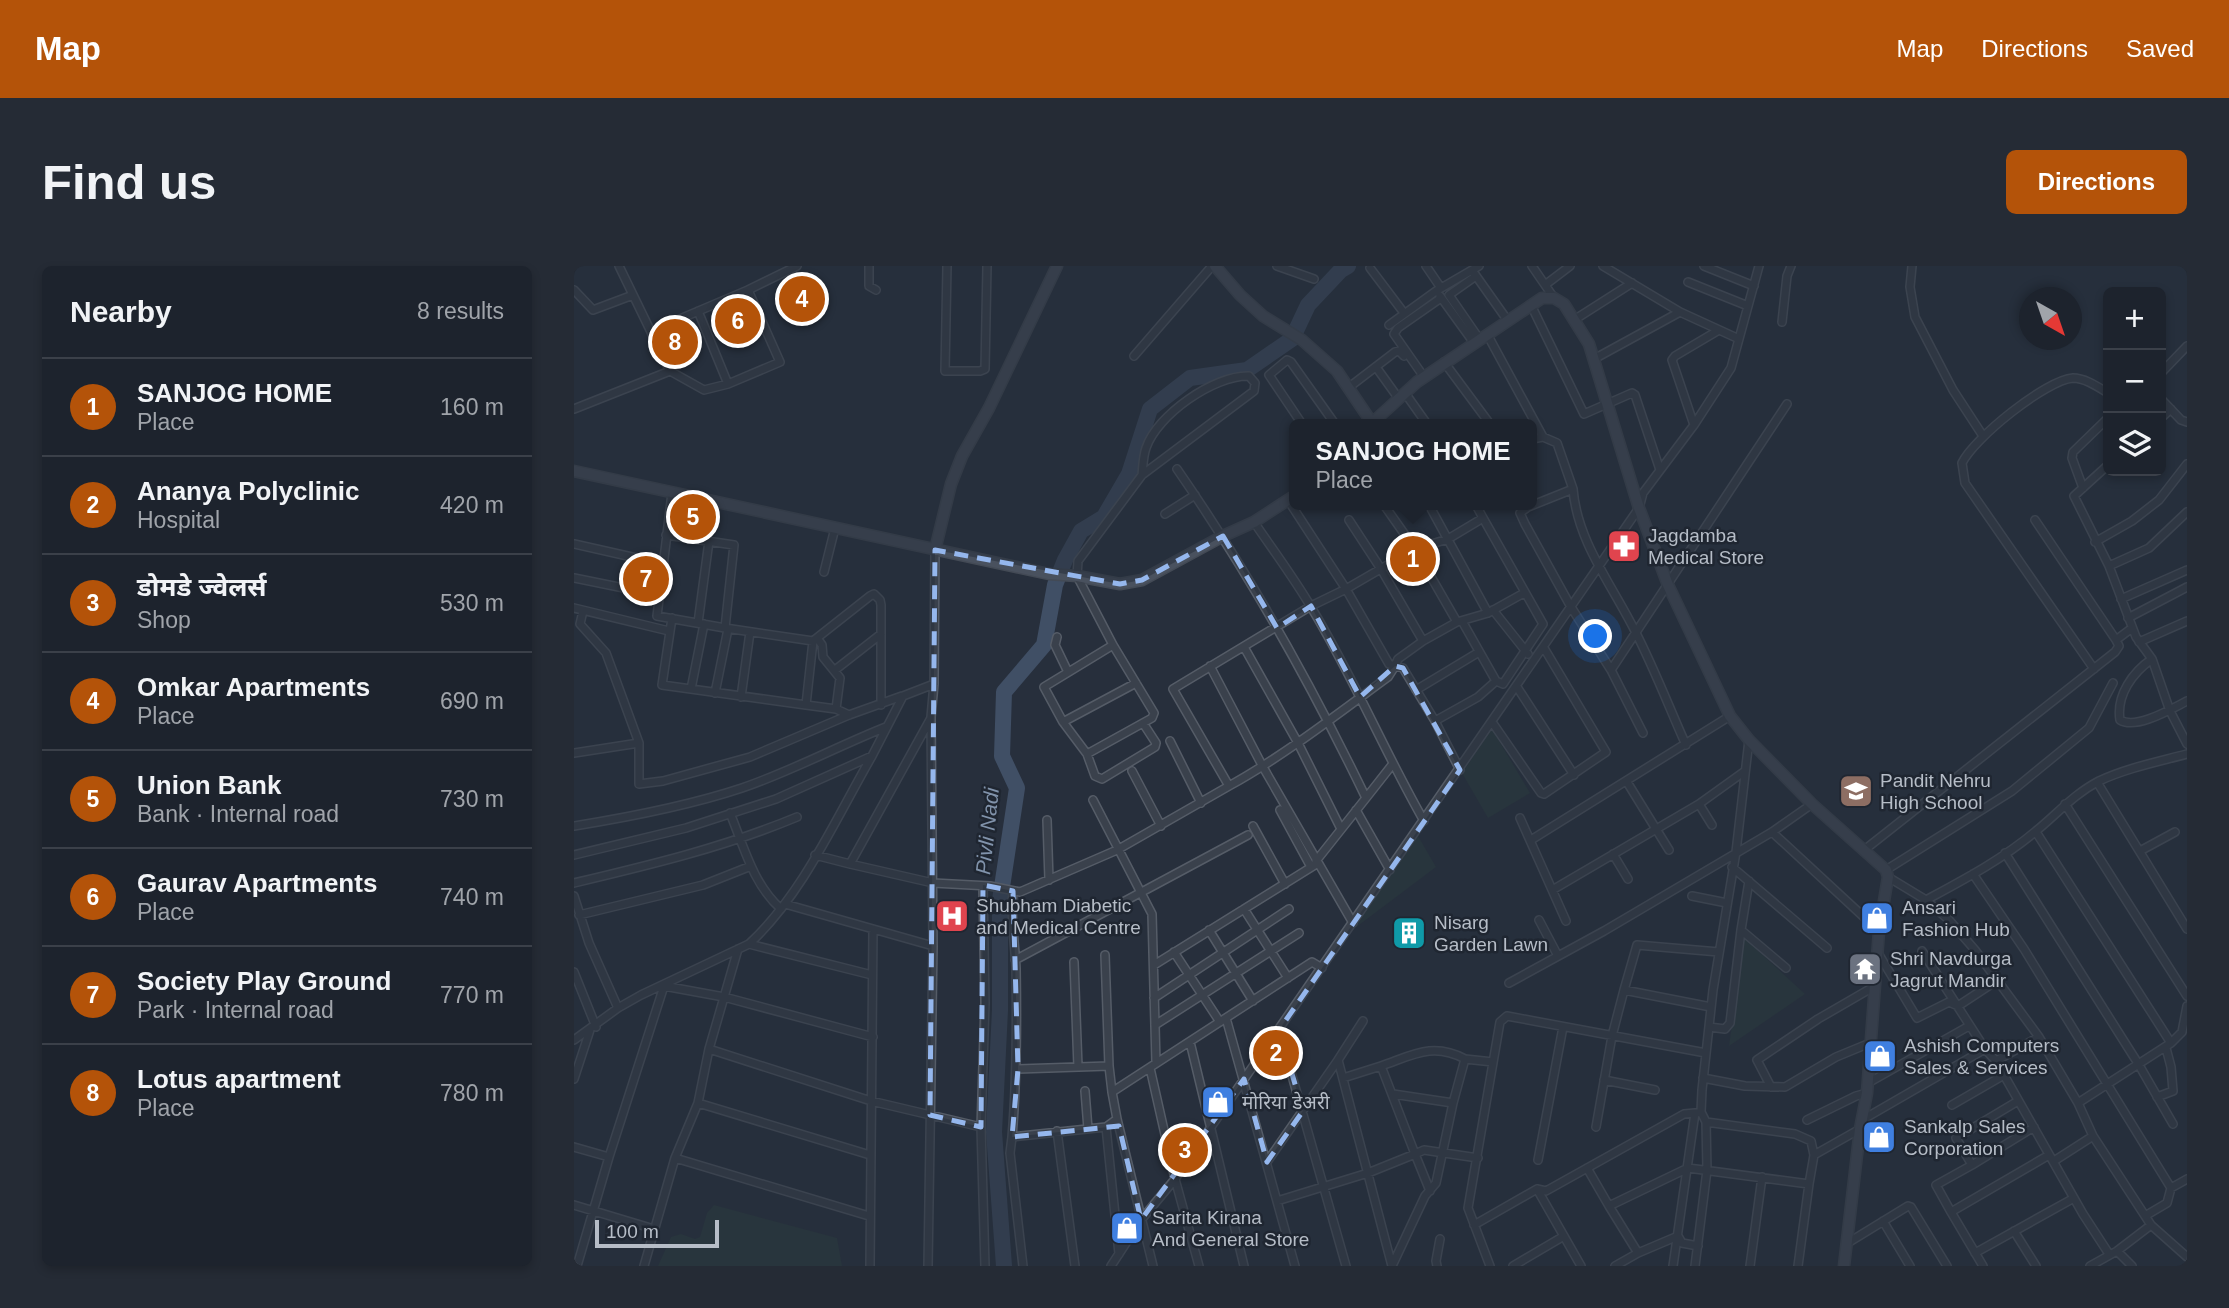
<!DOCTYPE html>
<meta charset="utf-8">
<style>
body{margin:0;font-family:Arial,"Noto Sans Devanagari",sans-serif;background:#252b35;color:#f1f3f6}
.controls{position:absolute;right:21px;top:21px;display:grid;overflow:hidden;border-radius:10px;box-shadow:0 4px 10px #0003}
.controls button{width:63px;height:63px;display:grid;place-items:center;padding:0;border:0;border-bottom:2px solid #3b4049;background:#1d232d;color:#f1f3f6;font:35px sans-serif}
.compass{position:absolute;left:1445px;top:21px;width:63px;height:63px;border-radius:50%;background:#1d232d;box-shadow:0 4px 10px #0003;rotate:140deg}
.scale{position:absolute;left:21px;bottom:18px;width:124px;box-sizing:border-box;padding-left:7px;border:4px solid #b6bdc7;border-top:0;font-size:19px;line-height:24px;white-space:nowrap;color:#b6bdc7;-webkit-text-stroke:5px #1f2631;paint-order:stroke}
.you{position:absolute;left:1022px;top:371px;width:24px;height:24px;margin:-18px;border:5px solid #fff;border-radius:50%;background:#1a73e8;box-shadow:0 0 0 10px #1a73e833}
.badge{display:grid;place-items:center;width:46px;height:46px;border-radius:50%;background:#b45309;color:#fff;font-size:23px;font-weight:700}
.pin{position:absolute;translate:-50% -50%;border:4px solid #fff;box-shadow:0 2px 7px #0006}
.popup{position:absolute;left:715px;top:153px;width:248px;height:91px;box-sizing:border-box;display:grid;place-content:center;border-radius:10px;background:#1d232d;filter:drop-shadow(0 2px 5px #0005);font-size:23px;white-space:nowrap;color:#a0a4aa}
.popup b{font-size:26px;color:#f1f3f6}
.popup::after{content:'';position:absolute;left:50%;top:100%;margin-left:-14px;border:14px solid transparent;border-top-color:#1d232d}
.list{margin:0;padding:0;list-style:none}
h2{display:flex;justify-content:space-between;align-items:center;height:91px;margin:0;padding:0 28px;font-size:30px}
h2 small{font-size:23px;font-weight:400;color:#a0a4aa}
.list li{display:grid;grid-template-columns:46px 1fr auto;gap:21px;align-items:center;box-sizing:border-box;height:98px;padding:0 28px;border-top:2px solid #3b4049}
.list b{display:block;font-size:26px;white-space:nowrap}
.list p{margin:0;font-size:23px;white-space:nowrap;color:#a0a4aa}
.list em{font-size:23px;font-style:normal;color:#a0a4aa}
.icon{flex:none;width:38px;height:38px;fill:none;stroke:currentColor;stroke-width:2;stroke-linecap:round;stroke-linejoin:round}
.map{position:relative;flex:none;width:1613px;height:1000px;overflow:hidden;border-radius:10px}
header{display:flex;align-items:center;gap:42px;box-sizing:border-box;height:98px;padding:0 35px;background:#b45309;color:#fff}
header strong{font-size:33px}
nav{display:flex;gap:38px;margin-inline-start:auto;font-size:24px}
.intro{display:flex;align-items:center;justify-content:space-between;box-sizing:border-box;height:168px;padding:0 42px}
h1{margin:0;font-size:49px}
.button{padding:18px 32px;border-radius:10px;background:#b45309;color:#fff;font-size:24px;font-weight:700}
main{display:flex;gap:42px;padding:0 42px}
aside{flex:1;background:#1d232d;border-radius:10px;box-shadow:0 4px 10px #0003}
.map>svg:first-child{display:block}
</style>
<header>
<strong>Map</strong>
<nav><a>Map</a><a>Directions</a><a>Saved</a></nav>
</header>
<div class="intro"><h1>Find us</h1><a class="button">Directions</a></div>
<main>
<aside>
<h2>Nearby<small>8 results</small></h2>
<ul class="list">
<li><span class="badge">1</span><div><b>SANJOG HOME</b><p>Place</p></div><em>160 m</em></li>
<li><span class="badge">2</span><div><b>Ananya Polyclinic</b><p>Hospital</p></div><em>420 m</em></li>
<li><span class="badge">3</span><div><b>डोमडे ज्वेलर्स</b><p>Shop</p></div><em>530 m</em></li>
<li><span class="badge">4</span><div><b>Omkar Apartments</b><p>Place</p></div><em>690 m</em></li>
<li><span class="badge">5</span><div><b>Union Bank</b><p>Bank · Internal road</p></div><em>730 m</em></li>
<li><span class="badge">6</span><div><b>Gaurav Apartments</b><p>Place</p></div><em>740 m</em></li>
<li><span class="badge">7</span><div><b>Society Play Ground</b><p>Park · Internal road</p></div><em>770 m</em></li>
<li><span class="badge">8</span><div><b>Lotus apartment</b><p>Place</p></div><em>780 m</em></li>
</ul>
</aside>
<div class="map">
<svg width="1613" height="1000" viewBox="0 0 1613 1000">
<rect width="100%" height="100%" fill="#272f3c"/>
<!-- green -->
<path fill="#2a3c3e" d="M918,463l38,64 -42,25 -26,-45z
M844,570l18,31 -85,64z
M1170,672l61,56 -76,52z
M140,939l123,33 5,28h-184l13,-29 10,-3 14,5 5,-2 7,-24z"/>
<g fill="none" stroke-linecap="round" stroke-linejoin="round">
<!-- river -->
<path stroke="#404f65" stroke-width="16" d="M430,1000l-10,-134 6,-122v-110l17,-112 -15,-32 2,-64 40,-47 11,-60 10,-25 16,-29 23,-14 25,-43 21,-65 40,-31 57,-8 45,-31 16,-34 33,-35 7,-4"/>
<!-- street casing -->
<g stroke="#555c67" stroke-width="10">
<path id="street" d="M295,0v20l7,4
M373,0l-2,105h35l5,-2 2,-103
M703,0l37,13
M852,0l15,22
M958,0l22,32
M1029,0l77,46
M1130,0l50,20
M1338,0l-2,21 5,30 38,73 30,46
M796,2l34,45
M900,7l34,48
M902,10l-27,19 31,45
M1114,16l60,24
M971,19l25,-19
M0,24l19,20 40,-15
M174,24l49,-24
M866,30l34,47
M957,39l53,109 48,-21 3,2 25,75
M124,45l30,73
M1000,54l58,-37
M1208,56l5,-46 4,-10
M815,59l47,-34 43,-25
M913,68l56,103 14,6 16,46 -45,18
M560,90l78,-90
M1020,93l86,-47 59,27
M870,96l46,62
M802,101l23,32
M96,105l34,19 24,-6 52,-22 -32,-72 -73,31
M1587,107l26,-27
M850,111l-30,-43 4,-6 43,-30
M774,122l47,-36 4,-1 5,5
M831,127l22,31
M1587,133l20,21 6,2
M0,143l96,-38 -51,-105
M1587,152l10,-9
M728,158l-33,-49 18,-15 4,2 44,62
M1120,159l-22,-65 3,-4 44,-26
M958,173l11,-2
M1534,199l-34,31 35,70 27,71 16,22 18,52 17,33
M603,203c72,104 134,215 189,329l26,-33
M1509,222l-11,-30 1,-6 35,-34
M999,223c4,52 39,96 62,142 19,37 34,76 51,114
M98,227l-15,123 68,12 88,13 -7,64 30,4 13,6
M714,234l58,89 43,75 6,2 3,-7 25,-18 34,-19 31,-9 36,-20
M810,239l31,44 42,73
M855,239l59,108
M902,239l7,13
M954,239v2l-8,6 5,11 46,83 40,63 32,63
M591,248l30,-19
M775,254l32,49 42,72
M1461,254l81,120
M680,256c19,28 40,56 57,85 42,69 73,144 113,214
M92,269l68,10 -9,83
M1521,276l37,-21 27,-21 28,-36
M0,278l89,20
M1535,300l40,-18 38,-36
M250,306l11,-44
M0,312l84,17
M1547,333l66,-29
M0,342l95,23
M919,344l35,44
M9,345l-3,13 26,29 33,90
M98,352l-10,67 144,20
M1554,352l59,-31
M888,355l34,60
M124,357l11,-82
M483,371l-2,8 13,27
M243,372l5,7 1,12 17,21 -4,31
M239,375l57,-45 4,-2 6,6 1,5v100
M1565,376l48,-21
M539,379l-69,42 19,35 24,32 65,-36 2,-5 -41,-68 -36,-69 1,-15 64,-86 112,-84 1,-8 -6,-7c-35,-1 -92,39 -103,72 -3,8 -3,18 -4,27
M670,381l54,96 43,86
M1578,393c-19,13 -36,36 -32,61 16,10 51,-11 67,-19
M636,400l53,101 90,156
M1520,403l-129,-186 -3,-20c12,-25 84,-83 111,-85 12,0 25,9 35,15
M261,404l46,-36
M1037,404l176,-266
M943,421l57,88
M117,423l13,-65
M842,424l63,-38
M141,427l13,-64
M167,431l9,-65
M357,452l-81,146 83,19 57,3 30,6 97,-42 112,-64
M861,455l43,-24 18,-16 7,3 40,-60 -60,-106 -35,21 -33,10 -69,40 -35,17 -138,83 56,97c56,-31 107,-71 159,-109l7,-11 8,2 32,53 25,49
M489,456l73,-39
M918,456l49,71 3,1 62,-42 -62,-104
M596,475l31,62
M0,487l65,-10v41l24,-3 87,-24 99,-42 53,-19
M513,488l8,22 7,3 53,-32 1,-4 -13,-20
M558,505l29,55
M1053,516l42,68
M1523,516l90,147
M519,534l59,114 4,149
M1125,538l13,21
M1491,538l122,192
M706,544l31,57
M782,544l34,60
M156,547c14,34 23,71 51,96
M946,552l46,103
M473,554l2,60
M0,560c56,-9 114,-20 168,-38 50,-17 96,-42 144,-61
M679,560l32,58
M1198,566l107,99
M1462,566l135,211 -93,60
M957,574l199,-124
M1289,585l252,-199 4,-6 -3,-6 16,-12
M1566,585l35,-19
M1431,587l134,212 34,59
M1039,588l15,25
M0,589l112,-27 90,-29 96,-43 31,-60 31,-12
M241,589l35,9
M742,595l50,-63
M1158,601l95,81
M1312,604l126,-79 77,-63 24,-45
M1399,608l51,75 147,239 -4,15 -22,13
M1314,611l38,23 23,20 26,30 64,87 39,66 15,33 58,89 36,32
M1175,615l-8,49 45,38
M0,617c76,-18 151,-36 223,-66
M409,620l2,117 -4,124 4,139
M980,623l145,-85 46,-33
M0,630l15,47 29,65
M1118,630l35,7
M1352,634c37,-20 77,-41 110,-69 21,-17 38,-37 63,-50 28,-13 58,-19 88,-27
M211,638l148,42
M670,643l44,69
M5,649l124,-30 48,-19
M965,654l19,36
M635,664l44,71
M175,678l123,31
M1348,685l63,98
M600,686l46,70
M1304,687l39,65 32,-16 9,4 38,-25
M531,689l4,111 3,26
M441,694l233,-125
M500,696l4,105
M580,699l164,-102
M0,706l22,55
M935,717l95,-52 168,-99 40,-28
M1050,724l13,-45 82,7
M580,732l135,-89
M652,752l69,248
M789,755l-25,39 54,206
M581,759l144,-92
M1135,761l16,2 5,-6 11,-93
M705,764l67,236
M0,774l44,-32 23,-13 108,-51c54,-50 86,-124 123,-188
M616,776l54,224
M1597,777l11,-11 5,-26
M135,783l162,52 110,26
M1422,795l43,-24
M807,800c32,-11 52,-24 84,-7
M576,802l25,111 24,87
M444,803l91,-3
M1129,812l42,8 40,1 51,-30 34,-14
M0,813l16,-49
M1030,814l51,10
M1294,817l101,-57
M1197,821l-14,-27 61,-41 57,-33
M511,825l3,38
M819,828l60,9 12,-44 28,3
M1583,831l16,-6 -2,-24 -5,-19
M124,837l172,52
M1378,839l52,-30
M543,853l36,147
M1233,854l49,-24 11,-3
M1288,854l123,-71 11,12 87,153 26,40
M1132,856l89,12 16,7 3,14
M532,861l11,-8 -5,-27 200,-130 10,6
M1022,861l16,-91 12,-46 87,17
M483,865l18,135
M438,871c5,-58 5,-111 4,-169 -1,-25 -6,-51 -3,-76
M0,881l35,10 -32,109
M35,891l55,-171 60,11 149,40
M101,892l194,58
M964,894l25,-133
M1480,895l39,-25
M693,896l71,-102
M1398,899l62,-38
M1013,902l22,38
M1597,922l16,-9
M963,923l44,77
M856,925l-15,-37 9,-4 54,8
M703,935l91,-28 47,-19 -34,-88 -38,12
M0,939l80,24
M1377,946l-15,-27 36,-20 -16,-27 62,-37
M1309,955l27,45
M900,959l63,-36 9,2 138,-77 11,-1
M1440,965l22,35
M1272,978l62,-38 3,1 36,59
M1543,985l15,15
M1064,987l-29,-47 79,-38 121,16 5,-29 46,-26
M1401,987l99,-55
M70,1000l31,-108 23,-55 11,-54 29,-100
M296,1000l3,-337
M354,1000l5,-320 -2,-229 3,-33 1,-134
M449,1000l-13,-113 2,-16 94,-10 13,127
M537,1000l30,-46 34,-41 464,-671 4,-15 51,-68 37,-57 28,-102
M818,1000l33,-70 11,-13 17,-80
M863,1000l-1,-5 4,-22
M916,1000l-22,-58 32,-186 7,-6 199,37
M939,1000l51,-30
M1041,1000l23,-13 40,-17 4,7 16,3
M1099,1000l22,-153h2
M1121,1000l12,-96 -1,-48 -5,-10 1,-22 11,-100 23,-138 13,-112
M1176,1000l12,-89
M1224,1000l11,-82
M1409,1000l-32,-54 98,-57
M1516,1000l27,-15 34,-26"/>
</g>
<!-- secondary casing -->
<g stroke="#434a55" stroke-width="13">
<path id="secondary" d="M641,0l25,29 23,21 39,24 35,31 35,52
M797,158l46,-42 125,-84h12l10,6 25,40 50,164 29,77 62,131 19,24 63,64 74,66 2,7 -9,54 -12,162 -7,36 -16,137
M0,205l475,103 28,2 43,8 22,-4 81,-44 31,-14 40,-26
M361,284l16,-66 11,-28 27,-48 68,-142"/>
</g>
<!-- street -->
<use href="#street" stroke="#3a414c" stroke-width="7"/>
<!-- secondary -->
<use href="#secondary" stroke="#49515e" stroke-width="10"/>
</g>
<!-- marked area -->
<path d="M0 0H1613V1000H0ZM649,270l54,92 34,-22 49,91 35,-31 8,2 57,102 -181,260 24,81 -36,51 -23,-83 -103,141 -22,-94 -107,11 6,-68 -5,-178 -30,-6 -2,242 -51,-12 5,-565 185,34 22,-4z" fill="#272f3c" fill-opacity=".55" fill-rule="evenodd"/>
<path fill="none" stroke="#95b7ed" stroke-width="5" stroke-dasharray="14 9" stroke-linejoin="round" d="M649,270l54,92 34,-22 49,91 35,-31 8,2 57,102 -181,260 24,81 -36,51 -23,-83 -103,141 -22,-94 -107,11 6,-68 -5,-178 -30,-6 -2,242 -51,-12 5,-565 185,34 22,-4z"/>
<!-- icons -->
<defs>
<g id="pharmacy-square" transform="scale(1.75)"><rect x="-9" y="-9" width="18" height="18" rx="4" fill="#e0444e" stroke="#1f2631"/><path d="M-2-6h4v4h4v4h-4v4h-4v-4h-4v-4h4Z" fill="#fff"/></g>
<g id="school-square" transform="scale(1.75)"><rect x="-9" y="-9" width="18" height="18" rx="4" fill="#8d6e63" stroke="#1f2631"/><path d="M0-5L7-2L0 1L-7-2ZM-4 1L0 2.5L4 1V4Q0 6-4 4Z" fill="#fff"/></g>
<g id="hospital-square" transform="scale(1.75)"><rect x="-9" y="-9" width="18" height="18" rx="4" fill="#e0444e" stroke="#1f2631"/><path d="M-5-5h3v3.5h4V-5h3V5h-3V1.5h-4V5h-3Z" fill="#fff"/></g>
<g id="shop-square" transform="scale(1.75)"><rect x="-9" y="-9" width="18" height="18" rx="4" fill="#3f7fe0" stroke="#1f2631"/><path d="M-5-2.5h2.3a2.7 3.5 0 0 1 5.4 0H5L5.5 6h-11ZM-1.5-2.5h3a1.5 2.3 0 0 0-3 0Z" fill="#fff"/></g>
<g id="building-square" transform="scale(1.75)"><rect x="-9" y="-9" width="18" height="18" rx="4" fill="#0f9aa8" stroke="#1f2631"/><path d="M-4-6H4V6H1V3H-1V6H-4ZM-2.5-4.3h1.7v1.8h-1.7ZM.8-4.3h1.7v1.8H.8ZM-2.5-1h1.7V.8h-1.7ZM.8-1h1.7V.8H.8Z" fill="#fff"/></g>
<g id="temple-square" transform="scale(1.75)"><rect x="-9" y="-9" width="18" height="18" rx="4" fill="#6b7280" stroke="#1f2631"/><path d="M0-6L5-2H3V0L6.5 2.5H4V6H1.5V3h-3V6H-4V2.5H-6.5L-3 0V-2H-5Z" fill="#fff"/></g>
</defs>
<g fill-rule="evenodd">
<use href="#pharmacy-square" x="1050" y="280"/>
<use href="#school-square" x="1282" y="525"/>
<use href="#hospital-square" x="378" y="650"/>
<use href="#shop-square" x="1303" y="652"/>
<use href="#building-square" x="835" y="667"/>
<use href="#temple-square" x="1291" y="703"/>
<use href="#shop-square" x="1306" y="790"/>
<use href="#shop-square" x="644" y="836"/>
<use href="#shop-square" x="1305" y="871"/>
<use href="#shop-square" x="553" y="962"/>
</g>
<g text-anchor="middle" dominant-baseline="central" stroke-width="5" stroke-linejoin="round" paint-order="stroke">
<!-- poi labels -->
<g font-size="19" fill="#b6bdc7" stroke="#1f2631" text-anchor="start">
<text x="1074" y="269">Jagdamba<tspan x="1074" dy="22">Medical Store</tspan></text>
<text x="1306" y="514">Pandit Nehru<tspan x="1306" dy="22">High School</tspan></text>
<text x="402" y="639">Shubham Diabetic<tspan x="402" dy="22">and Medical Centre</tspan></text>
<text x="1328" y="641">Ansari<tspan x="1328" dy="22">Fashion Hub</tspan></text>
<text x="860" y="656">Nisarg<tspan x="860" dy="22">Garden Lawn</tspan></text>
<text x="1316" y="692">Shri Navdurga<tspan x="1316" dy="22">Jagrut Mandir</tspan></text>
<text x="1330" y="779">Ashish Computers<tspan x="1330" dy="22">Sales &amp; Services</tspan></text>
<text x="668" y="836">मोरिया डेअरी</text>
<text x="1330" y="860">Sankalp Sales<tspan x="1330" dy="22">Corporation</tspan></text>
<text x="578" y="951">Sarita Kirana<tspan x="578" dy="22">And General Store</tspan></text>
</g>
<!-- water labels -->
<g font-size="21" font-style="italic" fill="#8193ab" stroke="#1f2631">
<text transform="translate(413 565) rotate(-84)">Pivli Nadi</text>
</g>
</g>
</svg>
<div class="controls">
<button>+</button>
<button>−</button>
<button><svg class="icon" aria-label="layers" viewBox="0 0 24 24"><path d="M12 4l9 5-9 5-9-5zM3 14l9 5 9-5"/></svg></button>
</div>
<svg class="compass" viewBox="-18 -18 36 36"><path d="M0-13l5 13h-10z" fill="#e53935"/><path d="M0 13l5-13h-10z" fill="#a0a4aa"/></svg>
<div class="scale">100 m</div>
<div class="you"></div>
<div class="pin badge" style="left:839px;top:293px">1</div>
<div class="popup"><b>SANJOG HOME</b>Place</div>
<div class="pin badge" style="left:702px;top:787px">2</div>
<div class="pin badge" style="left:611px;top:884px">3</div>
<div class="pin badge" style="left:228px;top:33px">4</div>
<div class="pin badge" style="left:119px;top:251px">5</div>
<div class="pin badge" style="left:164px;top:55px">6</div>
<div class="pin badge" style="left:72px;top:313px">7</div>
<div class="pin badge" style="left:101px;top:76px">8</div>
</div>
</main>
